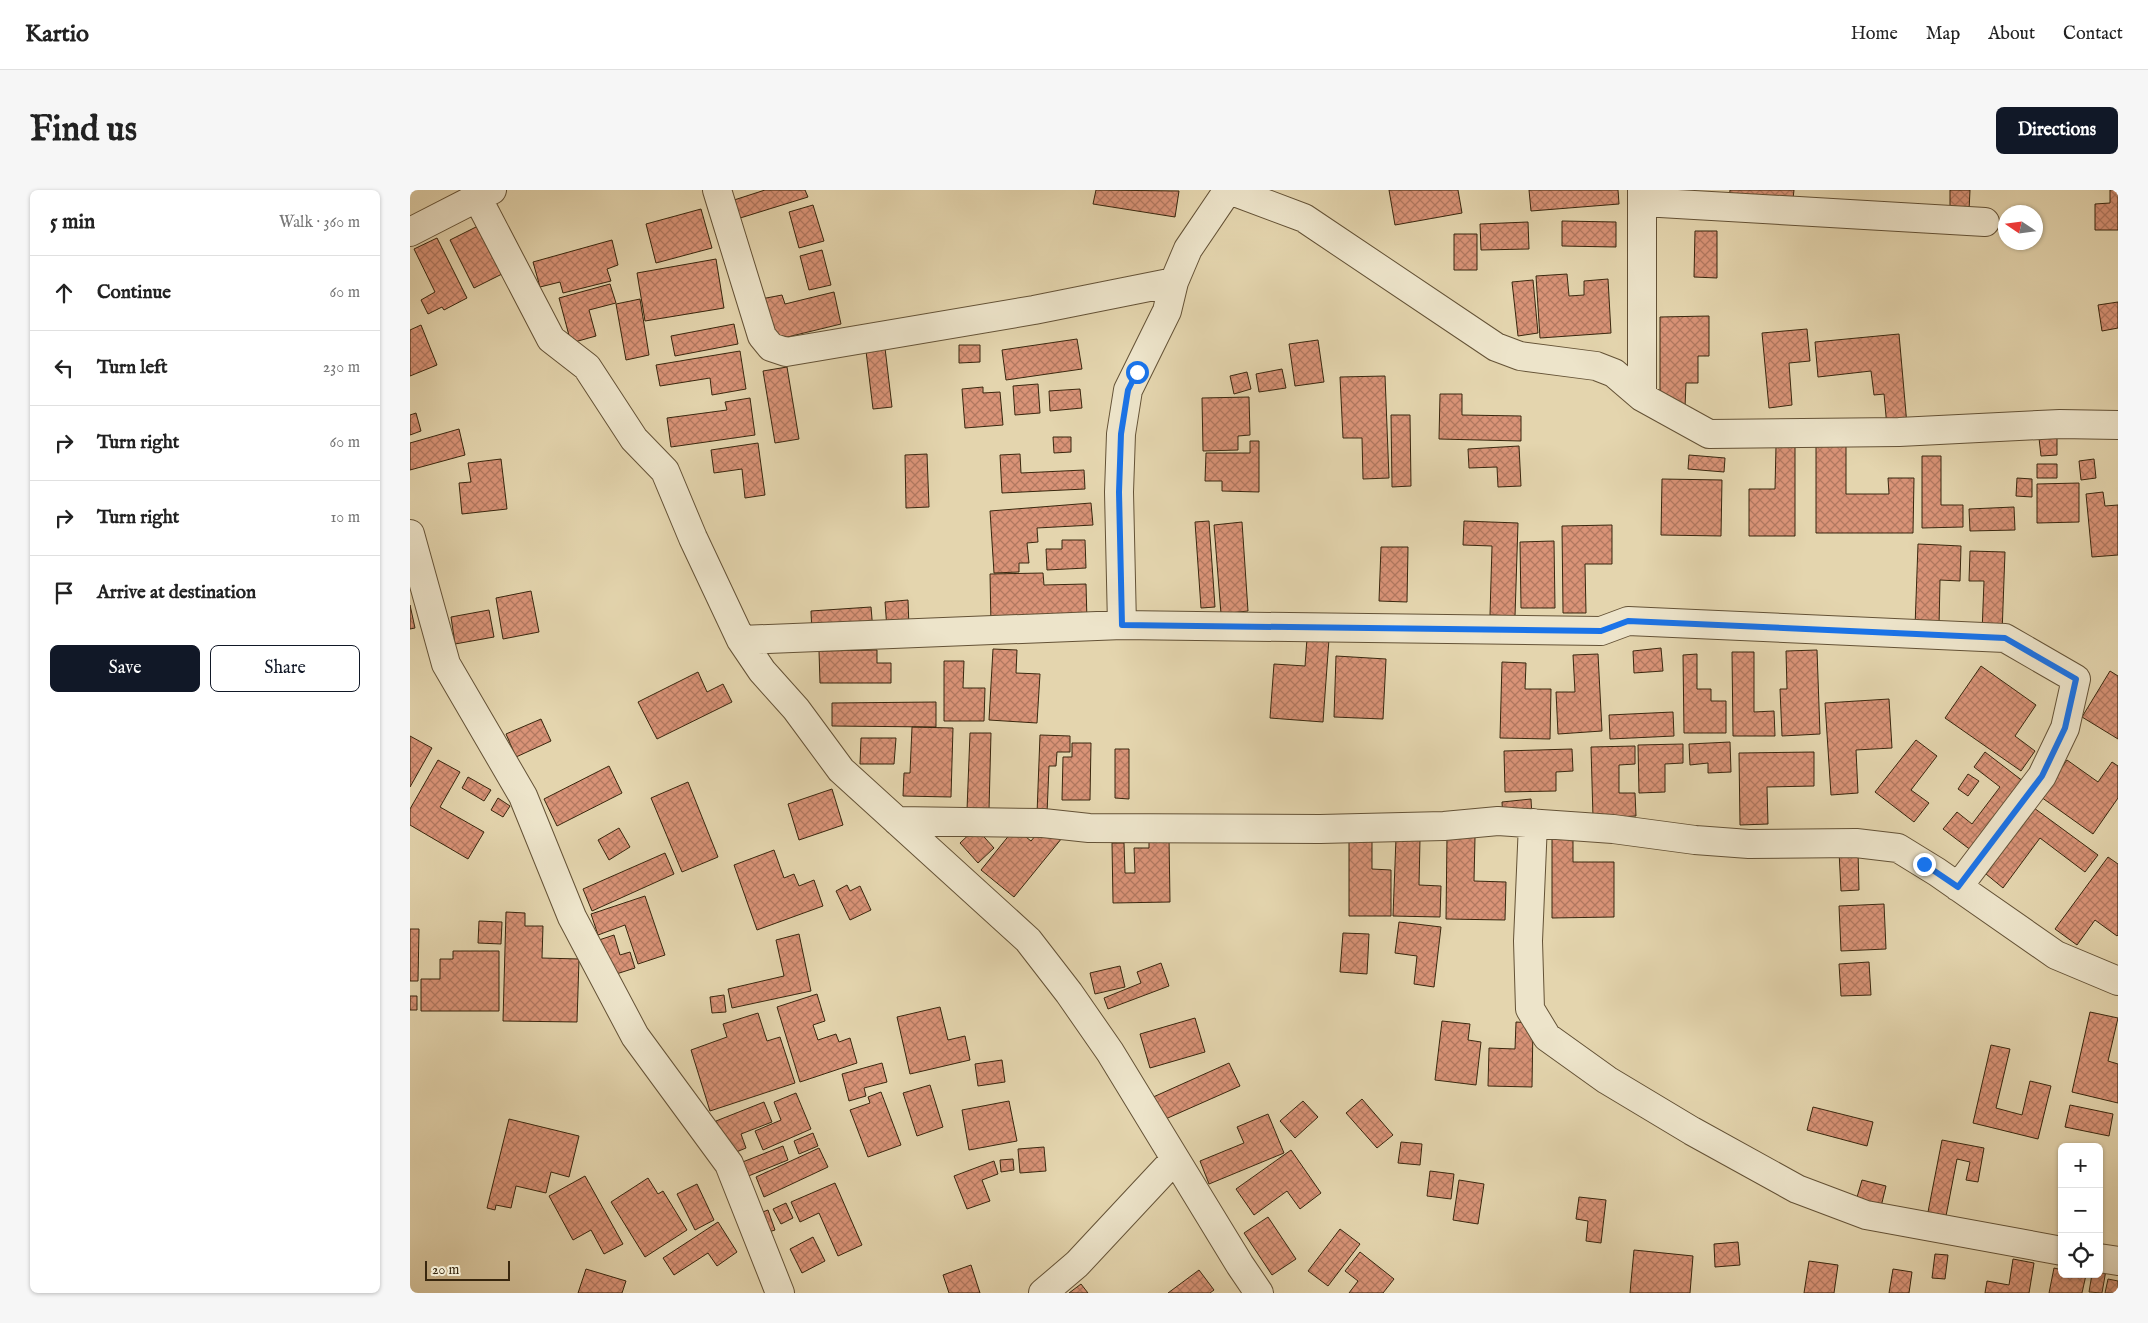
<!DOCTYPE html>
<meta charset="utf-8">
<style>
body{margin:0;font-family:"IM FELL English",serif;background:#f6f6f6;color:#222}
.controls{position:absolute;right:15px;bottom:15px;display:grid;overflow:hidden;border-radius:8px;box-shadow:0 1px 4px #0004}
.controls button{width:45px;height:45px;display:grid;place-items:center;padding:0;border:0;border-bottom:1px solid #e0e0e0;background:#fff;color:#222;font:25px sans-serif}
.compass{position:absolute;left:1588px;top:15px;width:45px;height:45px;border-radius:50%;background:#fff;box-shadow:0 1px 4px #0004;rotate:283deg}
.scale{position:absolute;left:15px;bottom:12px;width:85px;box-sizing:border-box;padding-left:5px;border:2px solid #39270e;border-top:0;font-size:14px;line-height:18px;white-space:nowrap;color:#39270e;-webkit-text-stroke:4px #ede4ca;paint-order:stroke}
.stop{position:absolute;width:15px;height:15px;margin:-11px;border:4px solid #1a73e8;border-radius:50%;background:#fff}
.stop.end{background:#1a73e8;border-color:#fff;box-shadow:0 1px 5px #0008}
.list{margin:0;padding:0;list-style:none}
h2{display:flex;justify-content:space-between;align-items:center;height:65px;margin:0;padding:0 20px;font-size:21px}
h2 small{font-size:16px;font-weight:400;color:#767676}
.list li{display:grid;grid-template-columns:32px 1fr auto;gap:15px;align-items:center;box-sizing:border-box;height:75px;padding:0 20px;border-top:1px solid #e0e0e0}
.list b{display:block;font-size:19px;white-space:nowrap}
.list em{font-size:16px;font-style:normal;color:#767676}
.actions{display:flex;gap:10px;padding:15px 20px}
.actions a{flex:1;padding:11px 0;border:1px solid #111827;border-radius:8px;text-align:center;font-size:18px;color:#111827}
.actions .main{background:#111827;color:#fff}
.icon{flex:none;width:28px;height:28px;fill:none;stroke:currentColor;stroke-width:2;stroke-linecap:round;stroke-linejoin:round}
.map{position:relative;flex:none;width:1708px;height:1103px;overflow:hidden;border-radius:8px}
header{display:flex;align-items:center;gap:30px;box-sizing:border-box;height:70px;padding:0 25px;background:#fff;border-bottom:1px solid #e0e0e0}
header strong{font-size:24px}
nav{display:flex;gap:28px;margin-inline-start:auto;font-size:18px}
.intro{display:flex;align-items:center;justify-content:space-between;box-sizing:border-box;height:120px;padding:0 30px}
h1{margin:0;font-size:35px}
.button{padding:12px 22px;border-radius:8px;background:#111827;color:#fff;font-size:18px;font-weight:700}
main{display:flex;gap:30px;padding:0 30px}
aside{flex:1;background:#fff;border-radius:8px;box-shadow:0 1px 4px #0004}
.map>svg:first-child{display:block}
</style>
<header>
<strong>Kartio</strong>
<nav><a>Home</a><a>Map</a><a>About</a><a>Contact</a></nav>
</header>
<div class="intro"><h1>Find us</h1><a class="button">Directions</a></div>
<main>
<aside>
<h2>5 min<small>Walk · 360 m</small></h2>
<ul class="list">
<li><svg class="icon" aria-label="ahead" viewBox="0 0 24 24"><path d="M12 20V5M6 11l6-6 6 6"/></svg><div><b>Continue</b></div><em>60 m</em></li>
<li><svg class="icon" aria-label="left" viewBox="0 0 24 24"><path d="M17 20v-9H6M10 6l-5 5 5 5"/></svg><div><b>Turn left</b></div><em>230 m</em></li>
<li><svg class="icon" aria-label="right" viewBox="0 0 24 24"><path d="M7 20v-9h11M14 6l5 5-5 5"/></svg><div><b>Turn right</b></div><em>60 m</em></li>
<li><svg class="icon" aria-label="right" viewBox="0 0 24 24"><path d="M7 20v-9h11M14 6l5 5-5 5"/></svg><div><b>Turn right</b></div><em>10 m</em></li>
<li><svg class="icon" aria-label="arrive" viewBox="0 0 24 24"><path d="M6 21V4h12l-3 4 3 4H6"/></svg><div><b>Arrive at destination</b></div></li>
</ul>
<div class="actions"><a class="main">Save</a><a>Share</a></div>
</aside>
<div class="map">
<svg width="1708" height="1103" viewBox="0 0 1708 1103">
<defs>
<pattern id="building-cross-hatch" width="8" height="8" patternUnits="userSpaceOnUse" patternTransform="scale(1.25)"><rect width="8" height="8" fill="#d99377"/><path d="M0 0l8 8M0 8l8-8" fill="none" stroke="#b17860"/></pattern>
</defs>
<rect width="100%" height="100%" fill="#e4d5ae"/>
<filter id="stains"><feTurbulence type="fractalNoise" baseFrequency=".004" numOctaves="4"/><feColorMatrix values="0 0 0 0 .2 0 0 0 0 .09 0 0 0 0 .02 0 0 0 .5 -.17"/></filter>
<radialGradient id="worn" r=".72"><stop offset=".6" stop-color="#630" stop-opacity="0"/><stop offset="1" stop-color="#630" stop-opacity=".3"/></radialGradient>
<!-- building -->
<path fill="url(#building-cross-hatch)" stroke="#39270e" d="M355,0h40l3,7 -71,22 -6,-18z
M686,0l83,1 -4,26 -82,-13z
M979,0h69l4,23 -67,12z
M1119,0h89l1,14 -88,7z
M1320,0h64l-2,17 -63,-5z
M1540,0h20l-1,21 -19,-1z
M1700,0h8v40h-23v-26l15,-1z
M403,15l11,36 -25,7 -10,-36z
M291,19l11,39 -56,15 -10,-39z
M1152,31l54,1v25l-54,-1z
M1118,32l1,27 -48,1 -1,-26z
M68,36l24,48 -28,14 -24,-48z
M1285,41h22v47l-23,-1z
M1044,44h23v36h-23z
M27,48l30,60 -23,12 -2,-3 -14,7 -7,-14 14,-8 -21,-43z
M202,50l6,25 -11,4 4,12 -48,12 -3,-11 -20,5 -7,-25z
M412,60l9,35 -22,5 -9,-34z
M306,69l8,49 -79,13 -8,-48z
M1157,84l2,22 15,-1v-14l24,-2 3,54 -71,5 -4,-62z
M1123,90l5,53 -20,3 -6,-54z
M200,94l6,19 -27,7 7,26 -25,7 -12,-45z
M424,102l7,32 -70,17 -10,-42 21,-4 3,9z
M230,109l9,56 -23,5 -10,-56z
M1708,112v26l-16,3 -4,-26z
M1299,126v40h-11v27h-12l-1,24h-25v-90z
M324,134l4,20 -63,12 -4,-20z
M11,135l16,40 -27,11v-46z
M1397,139l3,32 -21,2 3,42 -23,3 -7,-75z
M1489,144l8,91 -20,2 -3,-33 -10,1 -3,-24 -53,6 -3,-35z
M667,149l5,30 -76,11 -4,-30z
M908,150l6,42 -29,4 -6,-42z
M549,155h21v17l-21,1z
M475,158l7,59 -19,2 -7,-58z
M330,161l6,38 -34,6 -2,-17 -50,8 -4,-21z
M377,177l12,72 -24,4 -12,-72z
M872,179l4,19 -27,4 -3,-18z
M837,182l4,17 -17,5 -4,-18z
M975,186l4,102 -26,1 -1,-41h-19l-3,-61z
M628,194l2,29 -25,2 -2,-29z
M573,197v6l17,-1 3,33 -38,3 -3,-39z
M670,199l2,19 -32,3 -1,-20z
M1030,204h22v21l59,1v25l-82,-2z
M839,207l1,38 -12,1v14l-35,1 -1,-53z
M340,208l5,37 -84,12 -4,-29 60,-8 -2,-8z
M6,223l5,18 -11,4v-20z
M981,225h19l1,71 -19,1z
M49,239l6,26 -55,15v-27z
M643,247h18v15l-17,1z
M1647,247v18l-16,1 -2,-18z
M840,251h9v51l-37,-1v-10h-17l1,-28h44z
M348,253l7,52 -20,3 -3,-29 -28,4 -3,-23z
M1406,255h30v49h43l-1,-16h26l-1,55h-97z
M1109,256l2,40 -23,1 -1,-20 -28,1 -1,-19z
M1366,256l19,1v89h-46v-47h26z
M517,264l2,53 -23,1 -1,-53z
M610,264l1,19 63,-3 1,19 -83,4 -2,-38z
M1279,265l36,3 -1,14 -36,-3z
M1512,266h19v49h22v22l-41,1z
M91,269l6,50 -45,5 -3,-31 12,-1 -3,-19z
M1684,269l2,19 -15,2 -2,-19z
M1627,274h20v14h-20z
M1607,288l15,1v18l-16,-1z
M1252,289l60,1 -1,56 -60,-1z
M1669,293v39l-42,1v-39z
M1693,302l2,14 13,-1v50l-26,2 -6,-63z
M681,313l2,22 -56,3 1,14 -11,1 2,20h-10v9l-25,1 -4,-62z
M1604,317l1,23 -45,1 -1,-22z
M799,331l6,86 -14,1 -6,-86z
M1054,331l54,2 -3,93 -25,-1 2,-69 -29,-1z
M832,332l6,89 -27,3 -7,-89z
M1202,335v39h-27l1,49h-23l-1,-87z
M652,350h23l1,28 -39,2 -1,-21h16z
M1144,351l1,67h-34l-1,-66z
M1508,354l43,2 -1,35 -20,-1 -1,47h-24z
M971,357h27l-1,55 -28,-1z
M1560,361l35,1 -3,82 -20,-1 2,-52h-15z
M633,383l1,12 42,-1 1,37 -96,4 -1,-51z
M121,401l8,41 -36,7 -7,-41z
M498,410l1,28 -22,1 -2,-27z
M0,415l5,23 -5,1z
M461,417l2,24 -61,4 -1,-24z
M79,420l5,27 -39,7 -4,-27z
M897,448l22,1 -6,83 -53,-4 4,-54 31,2z
M1251,458l2,23 -29,2 -1,-22z
M583,459l24,1 -1,23 24,1 -3,49 -48,-3z
M467,460v13h14v20h-71l-1,-32z
M1407,460l3,84 -38,2 -2,-47h7l-1,-38z
M1322,462h22v60l20,-1 1,25h-42z
M1188,464l4,77 -44,3 -2,-42h19l-2,-37z
M1287,464v35h14v12h15v32h-42l-1,-78z
M926,466l50,3 -3,60 -49,-2z
M534,471h20l-1,27h22l-1,33h-40z
M1092,472l24,1 -1,26h26l-1,50 -50,-1z
M1571,476l55,39 -21,31 20,15 -14,20 -76,-53z
M1700,481l8,5v63l-36,-22z
M288,482l9,20 16,-8 9,18 -75,37 -19,-37z
M1479,509l3,49 -36,2 2,43 -27,2 -6,-92z
M526,512v25l-104,-1v-23z
M1263,522l1,24 -64,3 -1,-24z
M131,529l10,22 -35,16 -10,-23z
M502,537l41,1 -2,69 -48,-1 1,-23h6z
M560,543h21l-2,77h-22z
M630,545l30,1v16h-13l-1,14h-7l-2,48h-10z
M0,546l22,12 -22,39z
M451,548h35l-2,26h-34z
M1506,550l21,16 -26,34 18,13 -15,19 -39,-30z
M1320,552l1,30 -23,1v-10l-18,2 -1,-21z
M662,553h19l-1,57h-28l1,-43h9z
M1273,554v19l-18,1v28l-26,1 -1,-48z
M1225,556v18l-16,1v28h16l1,23 -43,2 -2,-71z
M705,559h14v50l-14,-1z
M1162,559l1,22 -17,1v19l-51,1 -1,-41z
M1404,562v34l-47,1 1,37 -28,1 -1,-72z
M1575,562l43,33 -52,69 -33,-25 14,-17 15,12 28,-37 -26,-20z
M28,570l22,12 -20,35 44,25 -16,27 -58,-34v-16z
M1657,570l31,22 14,-20 6,4v32l-25,36 -52,-37z
M199,576l13,27 -65,33 -13,-27z
M1558,584l11,7 -11,15 -10,-7z
M58,587l23,13 -7,11 -22,-13z
M278,592l30,75 -36,15 -31,-74z
M422,599l11,36 -44,15 -11,-36z
M88,608l12,8 -7,11 -12,-7z
M1121,609l1,19 -29,2 -1,-18z
M1624,618l64,47 -13,17 -45,-34 -37,50 -17,-14z
M635,634l17,14 -48,59 -33,-27 34,-42 16,13z
M209,638l11,19 -21,13 -11,-20z
M566,638l18,20 -16,15 -18,-20z
M1142,645h21v27h41v55l-62,1z
M1037,646l28,1 -1,44 32,1 -1,38 -59,-1z
M739,647h20l1,65 -57,1 -1,-60h12l1,30h10l-1,-25h15z
M939,648l23,1v30l19,1v46h-42z
M986,648l24,1 -1,46 22,1 -1,31 -47,-1z
M364,660l10,28 10,-4 5,12 15,-6 9,26 -66,24 -23,-65z
M1448,660l1,40 -18,1 -2,-40z
M255,663l9,21 -82,37 -9,-22z
M1698,667l10,7v71l-1,1 -22,-16 -18,25 -22,-16z
M437,695l3,6 10,-5 11,24 -21,10 -14,-29z
M235,706l20,59 -27,9 -13,-39 -27,10 -7,-21z
M1474,714l2,45 -45,2 -2,-45z
M96,722l19,1v13h18l-1,32 37,1 -2,63 -74,-1z
M69,731l23,1 -1,22 -23,-1z
M989,732l42,5 -7,60 -20,-3 3,-28 -22,-3z
M0,739h9l-1,52h-8z
M933,743l26,1 -2,40 -27,-2z
M389,744l12,57 -79,17 -4,-19 56,-13 -8,-36z
M204,745l6,20 10,-3 5,16 -25,8 -11,-36z
M43,761h46v60h-78v-32h19v-20h13z
M1459,772l2,33 -30,1 -2,-32z
M751,773l8,23 -61,23 -4,-11 37,-15 -4,-11z
M710,776l5,21 -30,7 -5,-21z
M407,804l8,27 -12,4 5,15 18,-6 3,8 11,-4 7,25 -57,19 -23,-75z
M314,805l2,17 -14,1 -2,-16z
M0,806h7v14h-7z
M530,817l8,33 17,-4 5,24 -60,14 -13,-57z
M1680,822l28,6 -10,43 10,3v39l-46,-11z
M348,823l9,28 13,-4 15,46 -85,28 -19,-61 36,-13 -4,-13z
M785,828l10,34 -55,16 -10,-34z
M1032,831l28,3 -2,16 13,2 -5,43 -41,-5z
M1106,832l17,1 -1,64 -44,-1 1,-38 26,1z
M1581,855l19,4 -14,59 26,7 8,-34 21,5 -13,53 -65,-16z
M592,870l3,22 -27,4 -3,-22z
M472,873l5,19 -23,6 2,8 -17,5 -7,-27z
M819,873l11,23 -79,35 -10,-23z
M520,895l13,42 -26,9 -14,-43z
M471,902l20,53 -33,12 -18,-47 20,-7 -2,-6z
M386,903l15,36 -48,21 -8,-19 26,-11 -7,-18z
M952,909l31,36 -16,13 -31,-35z
M599,911l8,40 -48,9 -7,-40z
M893,911l15,16 -23,21 -15,-17z
M354,912l8,20 -31,12 5,14 -17,7 -13,-34z
M1660,915l43,9 -4,22 -44,-9z
M1403,917l60,15 -6,24 -60,-16z
M858,924l16,39 -75,31 -9,-23 44,-18 -7,-16z
M99,929l70,17 -10,41 -18,-5 -5,21 -30,-7 -5,22 -15,-3 -1,5 -8,-2z
M403,943l5,13 -19,8 -5,-13z
M1532,950l42,8 -6,34 -12,-2 4,-18 -13,-3 -11,57 -18,-4z
M991,952l21,2 -2,21 -22,-2z
M373,956l5,14 -47,19 -6,-14z
M634,957l2,24 -26,2 -2,-24z
M409,958l9,19 -64,30 -8,-20z
M881,960l30,43 -21,16 -13,-18 -33,24 -18,-26z
M603,969l1,11 -13,2 -1,-12z
M584,971l4,13 -16,6 8,21 -23,8 -13,-33z
M1020,981l24,3 -3,25 -24,-3z
M175,986l38,68 -19,10 -13,-24 -18,10 -24,-44z
M238,988l10,16 5,-3 24,39 -42,27 -34,-55z
M1049,990l25,4 -6,40 -25,-4z
M1452,990l24,6 -6,25 -25,-7z
M425,993l27,62 -24,11 -19,-43 -19,9 -9,-20z
M287,994l17,36 -19,10 -18,-36z
M1169,1007l27,3 -5,43 -15,-2 2,-20 -12,-2z
M376,1013l7,15 -12,6 -8,-15z
M358,1020l7,20 -16,5 -7,-19z
M858,1027l28,42 -24,16 -28,-42z
M308,1032l19,30 -20,14 -9,-13 -34,22 -11,-17z
M930,1039l20,15 -32,42 -20,-15z
M403,1047l12,24 -23,12 -12,-24z
M1328,1052l2,23 -25,2 -1,-23z
M1224,1060l59,6 -3,37h-60z
M950,1062l34,27 -11,14h-34l9,-12 -13,-10z
M1525,1064l13,1 -3,24 -13,-1z
M1603,1069l21,4 -5,30h-44l2,-12 22,4z
M1399,1071l29,4 -4,28h-30z
M561,1075l9,28h-31l-6,-18z
M1644,1078l8,2v4l24,1 -4,18h-33z
M1689,1078l7,2 -4,23 -13,-1 3,-18h7z
M176,1079l40,12 -4,12h-44z
M1483,1079l19,3 -3,21h-20z
M789,1080l15,20 -4,3h-42z
M1698,1089l10,2v12h-13z
M671,1094l7,9h-19z"/>
<g fill="none" stroke-linecap="round" stroke-linejoin="round">
<!-- street casing -->
<g stroke="#645236" stroke-width="30">
<path id="street" d="M307,0l45,146 9,11 15,5 248,-42 140,-28
M819,0l75,28 192,129 24,9 76,10 18,7 28,24 67,37 190,-2 161,-8 58,1
M1232,0v207
M68,9l73,140 36,28 47,72 31,32 28,67 48,102 21,31 34,38 45,61 187,170 41,53 41,59 130,213 19,28
M1233,12l342,20
M0,42l82,-42
M0,344l36,130 77,132 49,121 63,119 94,128 51,129
M712,435l-3,-133 2,-58 7,-44 39,-79 7,-29 14,-33 40,-59
M331,450l381,-15 479,6 27,-10 377,17 71,41 -11,49 -23,48 -84,111
M487,631l146,2 46,5 231,1 124,-3 54,-5 115,8 82,11 54,4 107,-1 42,5 39,24 119,83 62,26
M1123,633l-5,118 2,68 17,28 60,43 85,51 105,58 69,26 196,36
M1689,1068l19,3
M633,1103l34,-29 98,-105"/>
</g>
<!-- street -->
<use href="#street" stroke="#ede4ca" stroke-width="28"/>
</g>
<g fill="none" stroke-linecap="round" stroke-linejoin="round">
<!-- route -->
<path stroke="#1a73e8" stroke-width="6" d="M727,182l-9,18 -7,44 -2,58 3,133 479,6 27,-10 377,17 71,41 -11,49 -23,48 -84,111 -34,-23"/>
</g>
<rect width="100%" height="100%" filter="url(#stains)"/>
<rect width="100%" height="100%" fill="url(#worn)"/>
</svg>
<div class="controls">
<button>+</button>
<button>−</button>
<button><svg class="icon" aria-label="locate" viewBox="0 0 24 24"><circle cx="12" cy="12" r="6"/><path d="M12 2v4M12 18v4M2 12h4M18 12h4"/></svg></button>
</div>
<svg class="compass" viewBox="-18 -18 36 36"><path d="M0-13l5 13h-10z" fill="#e53935"/><path d="M0 13l5-13h-10z" fill="#767676"/></svg>
<div class="scale">20 m</div>
<div class="stop" style="left:727px;top:182px"></div>
<div class="stop end" style="left:1514px;top:674px"></div>
</div>
</main>
